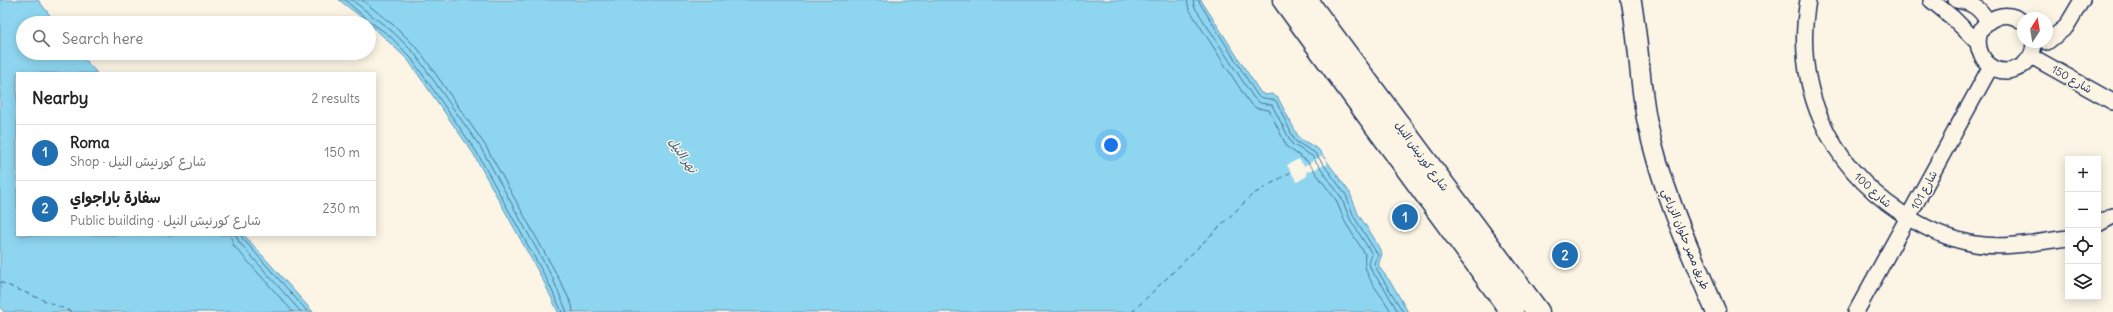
<!DOCTYPE html>
<meta charset="utf-8">
<style>
body{margin:0;font-family:Delius,"Playpen Sans Arabic",sans-serif;background:#f6f6f6;color:#222}
.controls{position:absolute;right:12px;bottom:12px;display:grid;overflow:hidden;border-radius:0px;box-shadow:0 2px 10px #0003}
.controls button{width:36px;height:36px;display:grid;place-items:center;padding:0;border:0;border-bottom:1px solid #e0e0e0;background:#fff;color:#222;font:20px sans-serif}
.compass{position:absolute;left:2017px;top:12px;width:36px;height:36px;border-radius:50%;background:#fff;box-shadow:0 2px 10px #0003;rotate:12deg}
.you{position:absolute;left:1111px;top:145px;width:14px;height:14px;margin:-10px;border:3px solid #fff;border-radius:50%;background:#1a73e8;box-shadow:0 0 0 6px #1a73e833}
.badge{display:grid;place-items:center;width:26px;height:26px;border-radius:50%;background:#1f6fb2;color:#fff;font-size:13px;font-weight:700}
.pin{position:absolute;translate:-50% -50%;border:2px solid #fff;box-shadow:0 1px 4px #0006}
.list{margin:0;padding:0;list-style:none}
h2{display:flex;justify-content:space-between;align-items:center;height:52px;margin:0;padding:0 16px;font-size:17px}
h2 small{font-size:13px;font-weight:400;color:#767676}
.list li{display:grid;grid-template-columns:26px 1fr auto;gap:12px;align-items:center;box-sizing:border-box;height:56px;padding:0 16px;border-top:1px solid #e0e0e0}
.list b{display:block;font-size:15px;white-space:nowrap}
.list p{margin:0;font-size:13px;white-space:nowrap;color:#767676}
.list em{font-size:13px;font-style:normal;color:#767676}
.icon{flex:none;width:22px;height:22px;fill:none;stroke:currentColor;stroke-width:2;stroke-linecap:round;stroke-linejoin:round}
.map{position:relative;flex:none;width:2113px;height:312px;overflow:hidden}
.search{position:absolute;background:#fff;box-shadow:0 2px 10px #0003;left:16px;top:16px;width:360px;height:44px;display:flex;align-items:center;gap:10px;box-sizing:border-box;padding:0 14px;border-radius:22px;color:#767676;font-size:15px}
.panel{position:absolute;background:#fff;box-shadow:0 2px 10px #0003;left:16px;top:72px;width:360px;height:164px;border-radius:0px}
.map>svg:first-child{display:block}
</style>
<div class="map">
<svg width="2113" height="312" viewBox="0 0 2113 312">
<rect width="100%" height="100%" fill="#fcf5e5"/>
<filter id="ink" filterUnits="userSpaceOnUse"><feTurbulence type="fractalNoise" baseFrequency=".025" numOctaves="2"/><feDisplacementMap in="SourceGraphic" scale="8" xChannelSelector="R" yChannelSelector="G"/><feConvolveMatrix kernelMatrix="1 2 1 2 8 2 1 2 1" color-interpolation-filters="sRGB"/></filter>
<g filter="url(#ink)">
<!-- water -->
<path fill="#8ed6f0" stroke="#6093b6" d="M0,0h38l18,23h-33v30h56l18,20h-80v162h227l69,77h-309l-4,-5z
M339,0h862l59,92 5,3 7,-1 6,4 21,40 19,11 32,44 8,21 16,24 8,16 -3,8v5l13,17 16,28h-850l-14,-30 -71,-129 -65,-93 -39,-37z"/>
<!-- pier -->
<path fill="#fcf5e5" d="M1322,156l6,8 -22,8 1,4 -10,6 -10,-17 12,-6 5,7z"/>
<g fill="none" stroke-linecap="round" stroke-linejoin="round">
<!-- shore -->
<path stroke="#497298" stroke-width="1" d="M345,0l24,21 21,15 21,22 65,93 71,129 15,32
M352,0l41,32 22,22 66,94 71,129 15,35
M362,0l35,28 22,22 66,95 72,130 15,30 1,7
M1187,0l2,9 59,92 8,7 13,2 18,37 20,14 29,39 9,22 20,32c-4,23 17,39 26,58
M1193,0l1,6 59,91 7,6 12,2 20,39 20,12 29,41 9,22 22,35 -3,9 2,7 14,19 13,23
M1198,0l59,95c6,5 12,2 19,6l19,40 20,12 31,42 8,22 24,38c-1,3 -3,5 -4,8 0,4 25,41 29,49
M230,235l4,11 59,66
M236,235l3,7 62,70
M241,235l2,4 65,73"/>
<!-- ferry -->
<path stroke="#385982" stroke-width="1" stroke-dasharray="5 4" stroke-linecap="butt" d="M0,282l72,30
M1132,312l120,-117 39,-23"/>
<!-- minor casing -->
<g stroke="#1b2f5e" stroke-width="18">
<path id="minor" d="M1808,0c-15,86 20,164 92,212 22,15 48,27 75,32 31,5 62,-2 93,-6
M1931,0l22,18 25,25
M1956,0c16,2 24,8 32,22
M2023,22c-8,-6 -17,-8 -26,-5 -38,14 -12,69 23,50 9,-5 14,-15 14,-25
M2047,42l19,-15 16,-27
M2031,56l82,46
M2098,224l15,-8
M1856,312l135,-246"/>
</g>
<!-- major casing -->
<g stroke="#1b2f5e" stroke-width="22">
<path id="major" d="M1631,0c8,40 8,81 16,121 14,67 42,128 69,191"/>
</g>
<!-- highway casing -->
<g stroke="#1b2f5e" stroke-width="25">
<path id="highway" d="M1284,0l228,312
M1306,0l232,312"/>
</g>
<!-- minor -->
<use href="#minor" stroke="#fcf5e5" stroke-width="15"/>
<!-- major -->
<use href="#major" stroke="#fcf5e5" stroke-width="19"/>
<!-- highway -->
<use href="#highway" stroke="#fcf5e5" stroke-width="22"/>
</g>
</g>
<g text-anchor="middle" dominant-baseline="central" stroke-width="3" stroke-linejoin="round" paint-order="stroke">
<!-- street labels -->
<g font-size="11" fill="#1b2f5e" stroke="#fcf5e5">
<text transform="translate(2072 79) rotate(30)">شارع 150</text>
<text transform="translate(1422 156) rotate(54)">شارع كورنيش النيل</text>
<text transform="translate(1873 190) rotate(42)">شارع 100</text>
<text transform="translate(1924 190) rotate(-62)">شارع 101</text>
<text transform="translate(1686 239) rotate(68)">طريق مصر حلوان الزراعي</text>
</g>
<!-- water labels -->
<g font-size="12" font-style="italic" fill="#385982" stroke="#fcf5e5">
<text transform="translate(683 155) rotate(55)">نهر النيل</text>
</g>
</g>
</svg>
<div class="controls">
<button>+</button>
<button>−</button>
<button><svg class="icon" aria-label="locate" viewBox="0 0 24 24"><circle cx="12" cy="12" r="6"/><path d="M12 2v4M12 18v4M2 12h4M18 12h4"/></svg></button>
<button><svg class="icon" aria-label="layers" viewBox="0 0 24 24"><path d="M12 4l9 5-9 5-9-5zM3 14l9 5 9-5"/></svg></button>
</div>
<svg class="compass" viewBox="-18 -18 36 36"><path d="M0-13l5 13h-10z" fill="#e53935"/><path d="M0 13l5-13h-10z" fill="#767676"/></svg>
<div class="you"></div>
<div class="pin badge" style="left:1405px;top:217px">1</div>
<div class="pin badge" style="left:1565px;top:255px">2</div>
<div class="search"><svg class="icon" aria-label="search" viewBox="0 0 24 24"><circle cx="10" cy="10" r="6"/><path d="M15 15l6 6"/></svg>Search here</div>
<section class="panel">
<h2>Nearby<small>2 results</small></h2>
<ul class="list">
<li><span class="badge">1</span><div><b>Roma</b><p>Shop · شارع كورنيش النيل</p></div><em>150 m</em></li>
<li><span class="badge">2</span><div><b>سفارة باراجواي</b><p>Public building · شارع كورنيش النيل</p></div><em>230 m</em></li>
</ul>
</section>
</div>
